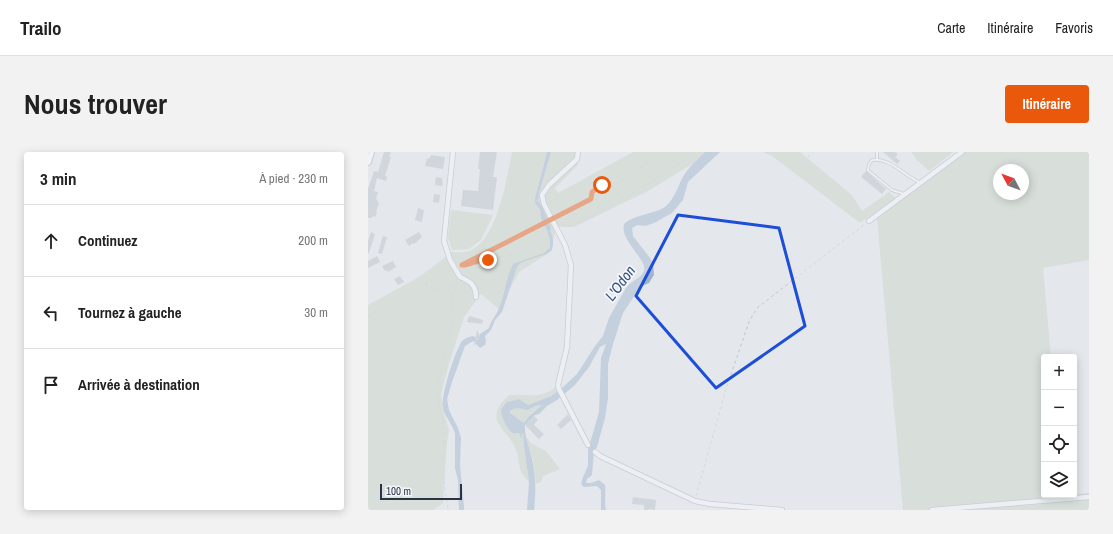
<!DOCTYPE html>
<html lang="fr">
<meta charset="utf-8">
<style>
body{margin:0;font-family:"Archivo Narrow",sans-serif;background:#f2f2f2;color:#222}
.controls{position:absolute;right:12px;bottom:12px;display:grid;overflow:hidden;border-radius:4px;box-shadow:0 2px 10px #0003}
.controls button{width:36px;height:36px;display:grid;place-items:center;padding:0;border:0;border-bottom:1px solid #e0e0e0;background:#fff;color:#222;font:20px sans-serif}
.compass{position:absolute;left:625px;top:12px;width:36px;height:36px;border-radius:50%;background:#fff;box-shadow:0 2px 10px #0003;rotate:311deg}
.scale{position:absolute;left:12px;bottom:10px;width:82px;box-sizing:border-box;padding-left:4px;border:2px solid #2b3445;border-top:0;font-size:11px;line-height:14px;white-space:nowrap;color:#2b3445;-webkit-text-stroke:3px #f4f6f9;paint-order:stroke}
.stop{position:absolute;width:12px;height:12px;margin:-9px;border:3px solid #ea580c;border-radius:50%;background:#fff}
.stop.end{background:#ea580c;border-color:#fff;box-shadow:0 1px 4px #0008}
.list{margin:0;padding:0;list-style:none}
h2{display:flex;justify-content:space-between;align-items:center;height:52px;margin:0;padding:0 16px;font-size:17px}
h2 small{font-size:13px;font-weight:400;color:#767676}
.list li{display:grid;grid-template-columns:26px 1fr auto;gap:12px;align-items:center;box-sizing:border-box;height:72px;padding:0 16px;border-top:1px solid #e0e0e0}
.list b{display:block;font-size:15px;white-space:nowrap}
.list em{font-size:13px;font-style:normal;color:#767676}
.icon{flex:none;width:22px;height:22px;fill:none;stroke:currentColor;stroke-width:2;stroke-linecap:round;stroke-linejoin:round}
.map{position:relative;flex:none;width:721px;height:358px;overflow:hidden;border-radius:4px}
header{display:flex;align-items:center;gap:24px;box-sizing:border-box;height:56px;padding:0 20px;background:#fff;border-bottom:1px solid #e0e0e0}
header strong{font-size:19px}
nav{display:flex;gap:22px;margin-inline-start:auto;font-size:14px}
.intro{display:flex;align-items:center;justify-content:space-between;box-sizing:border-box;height:96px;padding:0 24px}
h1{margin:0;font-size:28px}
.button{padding:10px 18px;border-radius:4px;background:#ea580c;color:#fff;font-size:14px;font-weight:700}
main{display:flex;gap:24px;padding:0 24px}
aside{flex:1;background:#fff;border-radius:4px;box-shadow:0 2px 10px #0003}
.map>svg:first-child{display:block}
</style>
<header>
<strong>Trailo</strong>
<nav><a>Carte</a><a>Itinéraire</a><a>Favoris</a></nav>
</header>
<div class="intro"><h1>Nous trouver</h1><a class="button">Itinéraire</a></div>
<main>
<aside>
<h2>3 min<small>À pied · 230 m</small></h2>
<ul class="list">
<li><svg class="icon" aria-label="ahead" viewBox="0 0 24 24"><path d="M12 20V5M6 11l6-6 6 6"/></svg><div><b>Continuez</b></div><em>200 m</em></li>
<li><svg class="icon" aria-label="left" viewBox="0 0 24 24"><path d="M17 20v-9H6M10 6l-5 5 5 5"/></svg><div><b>Tournez à gauche</b></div><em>30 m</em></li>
<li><svg class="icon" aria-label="arrive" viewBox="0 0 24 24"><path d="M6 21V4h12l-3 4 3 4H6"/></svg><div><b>Arrivée à destination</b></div></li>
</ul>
</aside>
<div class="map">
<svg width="721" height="358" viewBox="0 0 721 358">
<rect width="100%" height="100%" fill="#e4e7ec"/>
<!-- green -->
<path fill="#c9d6c5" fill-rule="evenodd" d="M144,0h66l-1,7 1,6 -23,23 3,5 75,-41h79l-64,39 -74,36h-17l-8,26 -30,19 -20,37 -18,-15 -17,23 -15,47 -8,30 2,15 6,22 -2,11 -4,61 -10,7h-65v-205l51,-28 32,-24v-1c5,0 13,1 18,-1 28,-9 38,-74 43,-99z
M395,0h37l52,43 10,16 27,-19 7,6 -36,25 -88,-67z
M543,0h43l-25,19 -12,-11z
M596,0h125v108l-46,8 8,89h-7v138h30v-1l15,-1v17h-186l-26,-291zM631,18h24v24h-24z
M83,58l42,5 -12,25 -12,9 -17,1 -4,-12z
M188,235l1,5c-9,6 -19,9 -29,13l-9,-6 -5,3 -5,-1 -1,27 4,5 6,-1 4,5v-4h1l1,13 5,36c-2,-3 -6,-6 -8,-10 -3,-7 -2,-17 -6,-24 -10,-22 -33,-27 -6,-53 18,-1 32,4 47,-8z
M174,253l-11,8 -7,10 -14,-10c4,-8 11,-4 18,-3l8,-4z
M158,285l5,6 15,8 14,18 -17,7 -2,6 -5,2 -3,-24z"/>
<!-- water -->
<path fill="#9fb4cc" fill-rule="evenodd" d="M179,0h4l-12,41 -1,8c6,8 9,18 13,27l-1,3c3,4 4,13 2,19l-6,4 -26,9 -3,4 -15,45 -7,8 -4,10 -6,6 1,6 -1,3 -5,3 -7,-7 -8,5 -13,36 -5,17 2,11 9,18 3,10 -1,27 4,42v3h-5l-1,-29 -3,-13v-34c-2,-9 -9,-16 -12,-25 -3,-12 12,-58 19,-68 3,-3 7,-4 11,-5l5,3 2,-5 9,-6c2,-8 7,-12 10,-20 6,-14 7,-30 14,-44l31,-11 6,-5v-9l-3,-9 -6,-12 -1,-9 -5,-6v-4z
M337,0h15l-32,30 -5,18 -11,13 -18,10 -9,3 -8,-1 -5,3 1,8 17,22 3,5 1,12 -5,8 -7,3 -9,12 -10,15 -10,31 -5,20v34l-3,20 -8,29 -3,5 -2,23 -5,4 -1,4h5l8,-3 6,5c1,8 -1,18 1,25h-5v-20l-3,-3 -2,-1 -12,1 -3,-3 2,-7 5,-11v-16l11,-38 2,-54 5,-14 -6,3 -11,20 -14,18 -18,15 -10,6 -8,8 -4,1 -10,10c-1,11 5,23 7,34 4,17 4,34 2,51h-7l2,-28 -5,-36 -1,-13h-1v6l-3,-6c-2,0 -5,1 -6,0 -5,-1 -13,-19 -12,-23 1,-2 4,-6 6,-8 2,-1 8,-1 12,-3l9,6 23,-9 10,-7 16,-15 18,-28 8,-10 6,-18 17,-30c4,-7 15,-9 18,-17 4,-11 -24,-30 -20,-46 2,-8 33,-12 41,-18 10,-8 13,-22 19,-32 5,-8 14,-16 21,-23zM174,253l-13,11 -5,7 -14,-10v-2c7,-5 11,-2 18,-1l8,-4z"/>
<!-- building -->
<path fill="#bbc0ca" d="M16,0h7l-2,5h2l-6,19 2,1 -1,4 -9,-3 -3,13 4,1 -2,7 2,1 -1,2 2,1 -3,9h1l-2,5 -2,-1 -1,2h-4v-29l6,-18 4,1z
M112,0h17l-4,25h4l-4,33 -32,-4 2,-16 15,1 2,-22h-2z
M515,0h12l3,2 -3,3 5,4 -3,3z
M63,3l14,2 -2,12 -18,-3 2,-8 2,1z
M498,19l20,18 -4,5 -21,-17z
M68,25l6,1 1,8 -8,-1z
M66,42l6,1 -1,8 -6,-1z
M50,56l6,2 -2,12 -7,-2z
M3,80l4,2 -6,19h-1v-12z
M51,80l3,5 -8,7 -1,-1 -4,3 -4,-6z
M15,84l4,1 -5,17 -4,-1z
M9,104l3,6 -12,6v-7z
M25,109l3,6 -8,5 -1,-2 -2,1 -3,-5z
M32,124l4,6 -6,3 -4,-6z
M101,164l14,4 -1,4 -15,-2z
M109,178l3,6 -5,9h-1z
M200,262l3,6 -10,9 -4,-4z
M166,264l4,4 -4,5 10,9 -5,5 -14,-14z
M265,345l23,3 -1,10 -7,-1v1h-4v-5l-12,-1z"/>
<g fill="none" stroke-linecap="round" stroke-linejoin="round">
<!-- service casing -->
<g stroke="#a9aeb7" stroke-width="3.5">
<path id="service" d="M509,7v-7
M536,42l-12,-4 -21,-17 -3,-3 1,-6 3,-4c17,-3 33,16 47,22"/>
</g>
<!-- minor casing -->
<g stroke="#a9aeb7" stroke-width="6">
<path id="minor" d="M85,0l-9,89 6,19 10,17c10,4 16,8 16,20
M210,0l-1,7 -28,26 -7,10 2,9 21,41 6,20 -4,82 -9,38 1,4 29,56
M501,69l93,-69
M227,300l5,4 95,45 15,3 72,6
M564,358l157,-13"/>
</g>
<!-- secondary casing -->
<g stroke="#a9aeb7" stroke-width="8">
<path id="secondary" d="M0,10l3,-10"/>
</g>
<!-- path -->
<path stroke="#c2c5cb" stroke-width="1" stroke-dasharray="3 3" stroke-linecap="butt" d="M432,14l13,-14
M182,50l53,-24h3l2,1 -1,3 -15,10 -1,7
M195,61l56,-31 45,-30
M194,74l12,-1 58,-31 52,-33 10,-9
M95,112l75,-37
M94,113c6,1 11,-4 18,-4 13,-2 47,-8 57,-17 4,-5 6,-11 7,-17l-11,-24 6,-3
M58,132l2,3c11,3 19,4 28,-3
M0,164l82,-45
M328,344l30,-107 23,-67 8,-14 108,-84
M80,356l-6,-40 2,-37 -7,-41 17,-74 -3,-13 1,-6 6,-16"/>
<!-- service -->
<use href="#service" stroke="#f7f8fa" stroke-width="2"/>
<!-- minor -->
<use href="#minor" stroke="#f7f8fa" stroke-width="4.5"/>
<!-- secondary -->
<use href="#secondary" stroke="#fff" stroke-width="6"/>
<!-- path-bridge -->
<path stroke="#c2c5cb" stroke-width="1" stroke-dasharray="3 3" stroke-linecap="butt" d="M170,75l25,-14
M83,119l11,-6"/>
</g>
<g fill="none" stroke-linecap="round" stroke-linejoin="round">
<!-- route -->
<path stroke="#ea580c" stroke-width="5" d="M120,108l-10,1 -13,4h-3l129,-66 1,-7 10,-7"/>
</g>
<!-- marked area -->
<path d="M0 0H721V358H0ZM310,63l101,13 26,98 -89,62 -80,-92z" fill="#e4e7ec" fill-opacity=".55" fill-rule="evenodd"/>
<path fill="none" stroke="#1d4ed8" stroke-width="3" stroke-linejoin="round" d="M310,63l101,13 26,98 -89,62 -80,-92z"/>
<g text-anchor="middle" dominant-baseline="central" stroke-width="3.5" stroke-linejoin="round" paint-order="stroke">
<!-- water labels -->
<g font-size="15" font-style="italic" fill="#34527a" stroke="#f4f6f9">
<text transform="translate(252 131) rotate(-53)">L'Odon</text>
</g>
</g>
</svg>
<div class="controls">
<button>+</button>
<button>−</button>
<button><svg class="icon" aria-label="locate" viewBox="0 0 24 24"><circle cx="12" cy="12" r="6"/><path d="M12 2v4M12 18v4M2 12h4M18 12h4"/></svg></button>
<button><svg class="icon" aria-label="layers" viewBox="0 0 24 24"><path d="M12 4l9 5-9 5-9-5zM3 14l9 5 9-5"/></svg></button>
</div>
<svg class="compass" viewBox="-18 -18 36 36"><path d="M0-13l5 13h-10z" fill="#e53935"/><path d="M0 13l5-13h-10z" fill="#767676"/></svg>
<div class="scale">100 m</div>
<div class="stop" style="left:234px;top:33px"></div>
<div class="stop end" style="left:120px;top:108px"></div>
</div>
</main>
